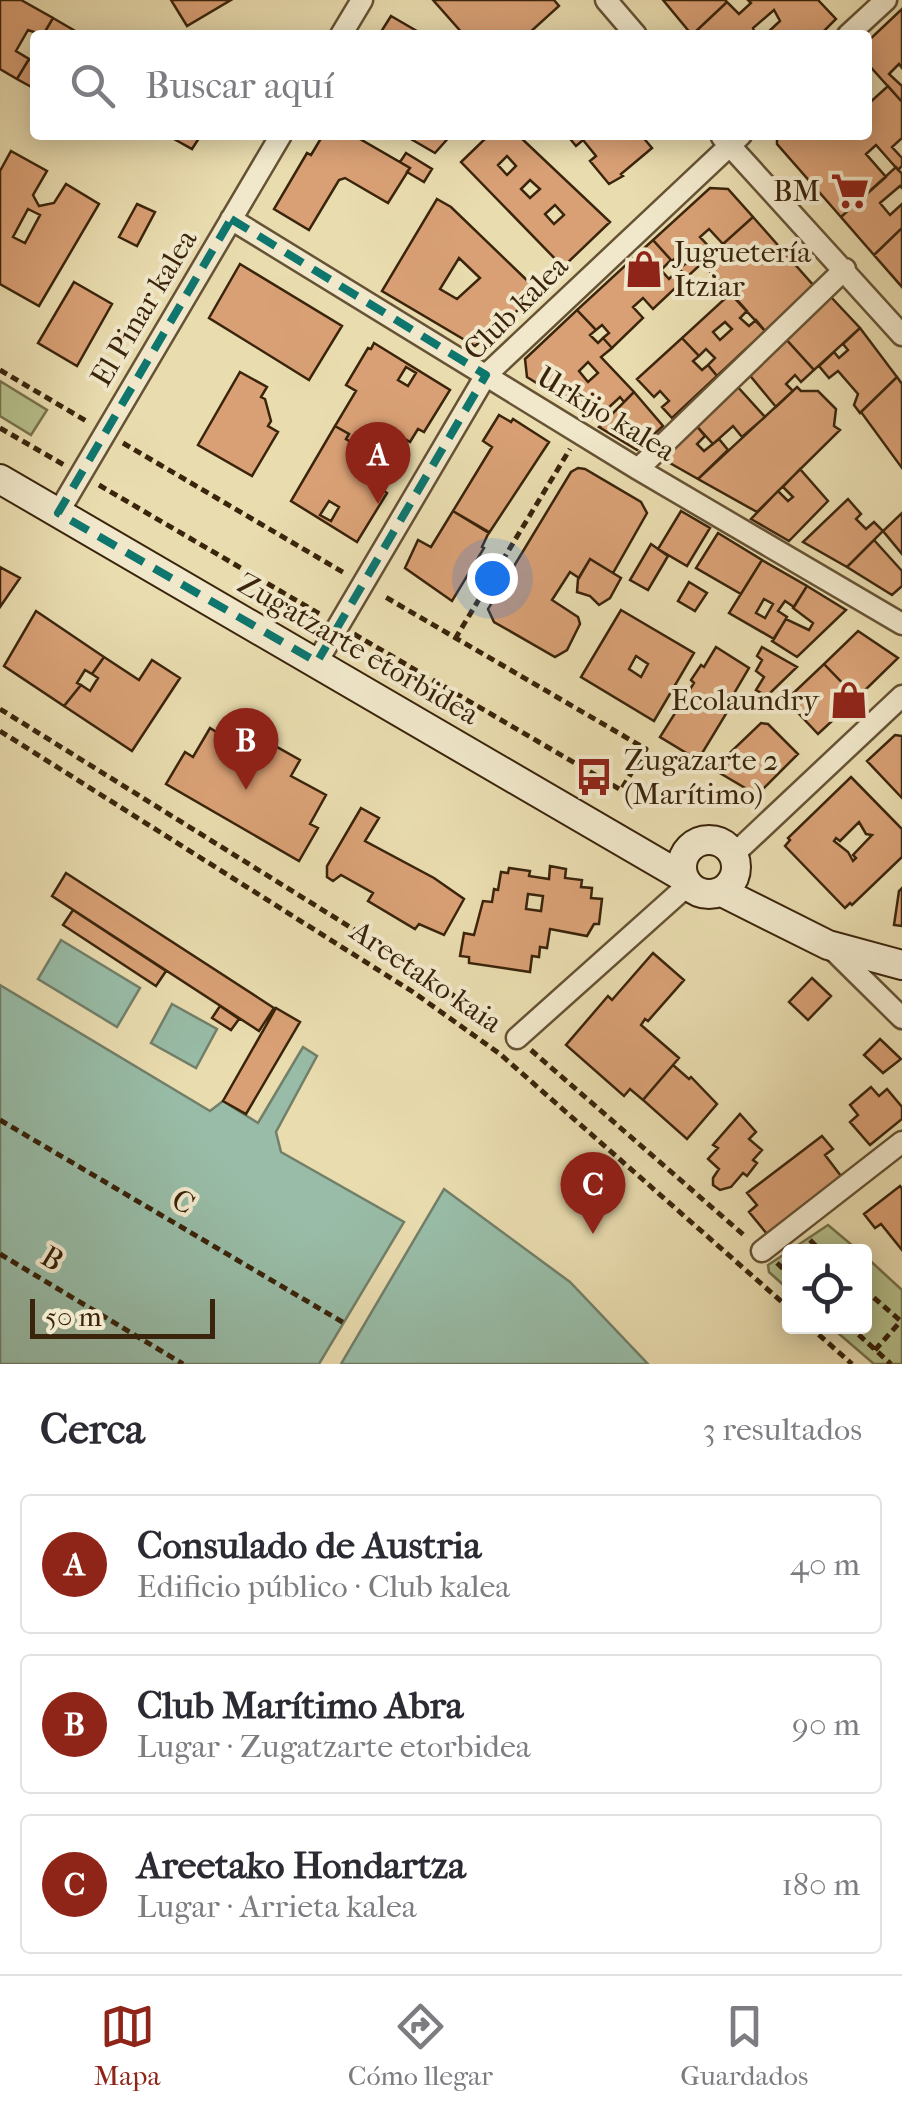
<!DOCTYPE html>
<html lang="es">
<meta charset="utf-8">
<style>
body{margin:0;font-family:"IM FELL French Canon",serif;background:#f7f7f7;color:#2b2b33}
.controls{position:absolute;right:30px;bottom:30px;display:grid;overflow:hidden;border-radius:10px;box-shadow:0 5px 25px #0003}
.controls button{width:90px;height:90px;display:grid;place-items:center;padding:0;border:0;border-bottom:2px solid #e1e1e2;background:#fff;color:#2b2b33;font:50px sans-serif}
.scale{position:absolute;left:30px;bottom:25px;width:185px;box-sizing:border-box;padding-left:10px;border:5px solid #3a240b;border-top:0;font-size:28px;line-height:35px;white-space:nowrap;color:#3a240b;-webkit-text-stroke:8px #f1e8cb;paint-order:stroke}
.you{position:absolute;left:492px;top:578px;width:35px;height:35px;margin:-25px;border:8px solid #fff;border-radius:50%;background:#1a73e8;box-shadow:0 0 0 15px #1a73e833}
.badge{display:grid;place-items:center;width:65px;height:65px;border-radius:50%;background:#8f2418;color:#fff;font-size:32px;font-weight:700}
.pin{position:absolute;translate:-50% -82px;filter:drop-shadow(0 2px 5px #0008)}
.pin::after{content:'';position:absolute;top:52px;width:35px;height:30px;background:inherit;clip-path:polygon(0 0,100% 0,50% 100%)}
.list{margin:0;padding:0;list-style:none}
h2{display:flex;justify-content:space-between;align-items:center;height:130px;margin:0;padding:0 40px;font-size:42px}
h2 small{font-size:32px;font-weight:400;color:#7c7c81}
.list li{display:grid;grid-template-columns:65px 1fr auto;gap:30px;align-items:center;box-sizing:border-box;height:140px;margin:0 20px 20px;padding:0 20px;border:2px solid #e1e1e2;border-radius:10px}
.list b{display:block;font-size:38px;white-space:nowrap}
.list p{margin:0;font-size:32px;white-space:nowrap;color:#7c7c81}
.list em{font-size:32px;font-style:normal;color:#7c7c81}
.icon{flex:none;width:55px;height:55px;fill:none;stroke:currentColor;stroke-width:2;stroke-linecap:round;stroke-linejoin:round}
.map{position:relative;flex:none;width:902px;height:1364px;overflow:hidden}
.search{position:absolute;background:#fff;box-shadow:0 5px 25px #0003;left:30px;right:30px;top:30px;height:110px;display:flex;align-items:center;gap:25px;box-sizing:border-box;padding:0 35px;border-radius:10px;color:#7c7c81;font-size:38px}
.sheet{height:610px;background:#fff}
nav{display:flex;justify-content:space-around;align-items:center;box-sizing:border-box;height:140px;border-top:2px solid #e1e1e2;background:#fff;font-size:28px;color:#7c7c81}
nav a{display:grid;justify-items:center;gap:5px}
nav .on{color:#8f2418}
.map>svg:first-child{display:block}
</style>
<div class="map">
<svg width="902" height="1364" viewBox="0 0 902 1364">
<rect width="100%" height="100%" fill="#e9dcaf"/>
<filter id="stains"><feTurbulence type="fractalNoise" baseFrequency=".002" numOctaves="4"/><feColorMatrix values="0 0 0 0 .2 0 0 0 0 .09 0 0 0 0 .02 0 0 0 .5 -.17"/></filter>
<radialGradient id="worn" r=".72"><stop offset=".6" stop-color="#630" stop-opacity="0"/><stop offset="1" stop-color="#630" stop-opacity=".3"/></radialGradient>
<!-- green -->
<path fill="#b6c08b" stroke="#78724b" stroke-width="2.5" d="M0,381l47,29 -16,25 -31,-19z
M828,1225l31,26 -69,1 -1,38 -20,-18 -1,-7z
M865,1256l37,34v74h-28l-43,-37 33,-1z"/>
<!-- water -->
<path fill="#98bca7" stroke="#727f69" stroke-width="2.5" d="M61,940l79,48 -23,39 -79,-48z
M0,985l210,126 13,-10 35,22 45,-76 14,9 -41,76 5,20 123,70 -85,142h-319z
M172,1004l45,25 -21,39 -45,-25z
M444,1189l126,93 78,82h-307z"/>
<!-- building -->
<path fill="#d9a075" stroke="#3a240b" stroke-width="2.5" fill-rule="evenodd" d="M0,0h21l32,18 -10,17 -15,-5 -12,21 13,8 -12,20 -17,-10z
M171,0h60l-44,26z
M433,0h121l5,6 -32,29h-63z
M663,0h62l2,2 -35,33z
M748,0h70l18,19 -16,16h-55l15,-14 -6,-11 -21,18 3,7h-64l35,-33 12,12 12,-11z
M902,9v59l-3,-4 -10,10 13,12v16l-35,-39v-21z
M391,16l31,18 -1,1h-42z
M53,18l29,17h-39z
M29,59l6,3v27l-18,-10z
M888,86l14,16v36l-10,9 10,11v8l-4,4 -22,-25 -10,9 20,23 -45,40 -64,-73v-9h48l2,3 4,-3h36v-30z
M167,135h34l-9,14z
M323,135h30l57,33 -22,35 -43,-25 -6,2 -30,50 -35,-21 33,-56 4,2z
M404,135h47l-16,18z
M489,135h29l92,87 -47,45 -102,-105zM507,156l9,10 -9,9 -9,-10zM530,180l10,9 -10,9 -9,-9zM555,205l9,10 -10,9 -9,-10z
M567,135h74l11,13 -31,26 2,2 -14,8 -19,-23 6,-5 -13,-16 -7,6z
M11,151l36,20 -14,24 6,11 15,-3 12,-19 33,20 -60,102 -39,-22v-113zM28,209l12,6 -15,28 -12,-6z
M406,153l26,16 -8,13 -17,-10 3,-4 -10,-6z
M896,167l6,7v14l-2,-2 -20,17 10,12 12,-11v24l-28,27 -33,-38z
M710,188l18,1 25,28 -30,27 -14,-15 -9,8 14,15 -27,25 -8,-8 11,-9 -7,-8 -11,9 -19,-21z
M437,199l14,8 85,82 -12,16 -49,41 -93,-55zM459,258l21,20 -23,21 -17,-10z
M137,204l18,8 -18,34 -18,-9z
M753,217l61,69 -49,45 -63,-68z
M902,228v59l-28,-32z
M653,240l18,20 -10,10 8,9 10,-10 8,8 -34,32 -10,-11 -10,9 10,11 -31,30 -9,-10 6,-5 -7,-8 -6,5 -19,-20z
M240,264l102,62 -33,54 -100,-62z
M74,282l38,22 -35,62 -39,-23z
M731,293l16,18 -7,7 9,8 7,-6 9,11 -48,45 -9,-11 7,-7 -9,-9 -7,7 -17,-18zM725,322l7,7 -12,11 -7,-8z
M830,296l30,32 -46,42 -29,-32z
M577,310l19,20 -6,5 8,8 5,-5 9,10 -11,9 33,35 -10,10 -4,-5 -13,12 5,5 -10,10 -75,-47 -2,-18zM588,362l10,11 -10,9 -9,-11z
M860,328l37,49 -37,36 -6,-8 4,-11 -20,-23 -9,7 -10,-12 15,-14 5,6 9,-8 -5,-6z
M682,338l17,18 -6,5 9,9 6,-5 9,11 -45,42 -10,-11 7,-6 -9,-10 -6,6 -17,-18z
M785,338l29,32 -13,12 -6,-7 -9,9 7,7 -17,16 -29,-35z
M374,343l76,47 -26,42 -6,-3 -8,13 -10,-6 -16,26 -38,-23 3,-5 -14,-8 21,-35 -10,-6 22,-37 3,1zM406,367l10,6 -8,13 -10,-6z
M240,372l27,15 -6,10 4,2 6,22 -3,5 10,6 -26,44 -54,-31z
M897,377l5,7v84l-41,-56z
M736,385l29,32 -23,20 -9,-11 -20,18 -19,-21z
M797,387l4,4h17l18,18 -2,17 6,4 -83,82 -59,-33z
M634,392l29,34 -26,24 -38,-23z
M499,415l12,7 2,-3 36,23 -60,91 -36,-22 39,-64 -9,-6z
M694,423l11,13 -8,8 7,7 15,-12 9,11 -30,29 -37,-21z
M335,426l14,8 -3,5 38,23 -5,8 10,6 -8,13 6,4 -30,49 -66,-41zM329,501l10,6 -8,14 -11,-6z
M578,468l7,1 56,33 6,11 -34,60 -23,-14 -11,19 -9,-6 -18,28 26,17 2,7 -13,26 -12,7 -61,-35 -6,-13 83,-137z
M800,469l28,32 -39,40 -38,-22 27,-28 10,10 5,-4 -10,-10z
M848,499l13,15 -5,5 10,10 8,-7 9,9 -36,36 -44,-25z
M453,511l36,21 -7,15 2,1 -32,53 -47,-33 13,-28 13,7z
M681,511l29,17 -23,38 -29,-17z
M902,513v41l-19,-23z
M718,533l44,27 -21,34 -45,-26z
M874,540l28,31v15l-10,9 -45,-28z
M651,544l17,12 -20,34 -18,-10z
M590,559l31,19 -11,20 -11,7 -9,-9 -13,-4 1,-13z
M762,560l45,26 -13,21 -9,-6 -7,10 9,6 -13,22 -45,-26zM764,599l9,5 -8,14 -9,-5z
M0,567l20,11 -20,29z
M689,582l18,11 -12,18 -17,-10z
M807,586l39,24 -49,47 -25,-16 14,-22 23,11 4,-7 -20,-15z
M621,610l73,43 -40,68 -73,-44zM636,656l12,8 -7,13 -12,-8z
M36,611l68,46 -12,17 -7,-4 -8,13 4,2 -17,21 -60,-40z
M858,631l40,27 -41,40 -33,-34z
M716,647l33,21 -20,34 3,2 -34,56 -38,-23 34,-54 -3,-3 10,-15 3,2z
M762,647l35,20 -30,29 -11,-6 8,-13 -8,-6 6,-11 -5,-4z
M104,657l35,23 13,-20 28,18 -48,73 -68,-45 17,-21 9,6 8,-13 -6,-4z
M824,664l33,34 -39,36 -32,-34z
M761,723l7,1 30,30 -41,41 -44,-26z
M238,725l62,35 -9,16 35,19 -16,29 8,4 -19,33 -133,-77 19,-32 8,5 17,-29 19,12z
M895,735l7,1v62l-35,-37z
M851,777l51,52v28l-50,48 -2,-2 -5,5 -60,-62 5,-6 -2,-2zM859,822l7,12 6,1 -19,20 3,3 -3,3 -5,-9 -14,-11 2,-3 4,3z
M361,808l18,10 -14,23 69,37 30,21 -20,36 -25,-11 -4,5 -47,-28 5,-8 -32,-18 -8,6 -6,-4v-11z
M550,866l16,3 -1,9 17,2 -1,7 11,1 -1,10 11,1 -3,25h-5l-7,12 -37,-7 -3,19 -7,-1 -1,10 -7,-1 -2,16 -61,-9v-6l-9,-1 4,-23 10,2 9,-34 9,1 2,-13 4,1 3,-18 7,1 1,-5 21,3 -1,5 20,3zM528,894l15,2 -2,15 -15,-2z
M66,873l208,135 -15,23 -207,-135z
M902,888v38l-8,-1 5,-34z
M73,910l93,61 -10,15 -93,-61z
M653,953l31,27 -36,41 -3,-2 -4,6 38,33 -36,42 -13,-11 -6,7 -58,-51 42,-49 4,4z
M812,978l19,18 -23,24 -19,-18z
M220,1006l19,13 -8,11 -19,-12z
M276,1008l24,14 -54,92 -23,-13z
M880,1039l21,20 -18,14 -19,-18z
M673,1065l16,14 2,-2 26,27 -30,35 -44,-39z
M871,1087l8,9 8,-7 15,18v12l-32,26 -20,-23 8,-7 -8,-10z
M740,1114l16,18 -7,7 13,11 -9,10 4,3 -10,13 -4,-3 -12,14 -11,3 -7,-5v-7l6,-9 -11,-10 10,-11 -5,-3z
M822,1136l11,13 -8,6 16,21 -74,58 -18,-22 8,-7 -10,-12z
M900,1186l2,3v61l-21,-26 -6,4 -11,-14z"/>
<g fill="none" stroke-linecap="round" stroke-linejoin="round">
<!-- street casing -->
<g stroke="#665234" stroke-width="25">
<path id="street" d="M606,0l30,35
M341,35l21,-35
M848,35l38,-35
M722,137l180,198
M231,219l407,250 264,155
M638,469l207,-200
M58,513l223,-378
M317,662l169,-287 255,-240
M733,855l169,-159
M830,947l72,71
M517,1038l171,-153
M762,1251l140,-109"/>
</g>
<!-- secondary casing -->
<g stroke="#3a240b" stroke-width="32">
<path id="secondary" d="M0,479l683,398
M682 867a27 27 0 1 1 54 0a27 27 0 1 1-54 0Z
M722,892l106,53 74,20"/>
</g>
<!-- path -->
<path stroke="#3a240b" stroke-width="5" stroke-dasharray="8 5" stroke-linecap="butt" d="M0,370l88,52
M0,428l64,37
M123,443l223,131
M99,485l224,131
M354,634l267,156 25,-41 -264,-154
M455,639l115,-190
M0,709l358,223 141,94
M0,731l413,261 87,62 290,255
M641,759l24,15
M531,1050l215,187
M0,1120l344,203
M810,1240l12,12
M0,1254l183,110
M777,1263l13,12
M864,1289l38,33
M809,1326l43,38
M849,1326l42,38
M875,1350l26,-29"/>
<!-- street -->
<use href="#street" stroke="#f1e8cb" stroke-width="20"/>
<!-- secondary -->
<use href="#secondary" stroke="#f1e8cb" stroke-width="28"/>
</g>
<!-- marked area -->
<path fill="none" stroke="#0f766e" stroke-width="8" stroke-dasharray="20 12" stroke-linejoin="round" d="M231,219l255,156 -169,287 -259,-149z"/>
<!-- icons -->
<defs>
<g id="supermarket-bare" transform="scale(3)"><path d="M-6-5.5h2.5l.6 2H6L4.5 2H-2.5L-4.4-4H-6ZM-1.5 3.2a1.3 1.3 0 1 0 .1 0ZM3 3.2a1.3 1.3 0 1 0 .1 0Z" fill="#8f2418" stroke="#f1e8cb" stroke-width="2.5" paint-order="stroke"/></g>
<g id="shop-bare" transform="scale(3)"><path d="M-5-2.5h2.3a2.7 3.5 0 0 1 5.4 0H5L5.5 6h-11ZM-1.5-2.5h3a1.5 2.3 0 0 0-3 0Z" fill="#8f2418" stroke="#f1e8cb" stroke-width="2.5" paint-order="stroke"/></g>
<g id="bus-bare" transform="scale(3)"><path d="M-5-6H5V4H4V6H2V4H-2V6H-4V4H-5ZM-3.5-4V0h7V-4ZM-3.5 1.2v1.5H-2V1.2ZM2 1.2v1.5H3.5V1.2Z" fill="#8f2418" stroke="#f1e8cb" stroke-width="2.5" paint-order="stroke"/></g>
</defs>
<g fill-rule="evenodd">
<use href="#supermarket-bare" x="850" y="191"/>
<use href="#shop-bare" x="644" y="269"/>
<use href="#shop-bare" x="849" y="700"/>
<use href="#bus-bare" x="594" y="777"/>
</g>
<g text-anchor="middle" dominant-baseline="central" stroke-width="8" stroke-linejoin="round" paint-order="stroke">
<!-- poi labels -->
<g font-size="30" fill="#3a240b" stroke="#f1e8cb" text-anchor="end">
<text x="820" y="191">BM</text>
<text x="674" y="252" text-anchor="start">Juguetería<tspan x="674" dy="34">Itziar</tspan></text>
<text x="819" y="700">Ecolaundry</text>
<text x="624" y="760" text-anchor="start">Zugazarte 2<tspan x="624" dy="34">(Marítimo)</tspan></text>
</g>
<!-- street labels -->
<g font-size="30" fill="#3a240b" stroke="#f1e8cb">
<text transform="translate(144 308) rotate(-59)">El Pinar kalea</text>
<text transform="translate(516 308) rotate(-45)">Club kalea</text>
<text transform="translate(606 414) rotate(31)">Urkijo kalea</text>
<text transform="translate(358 649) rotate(30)">Zugatzarte etorbidea</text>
<text transform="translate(426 977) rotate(34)">Areetako kaia</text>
<text transform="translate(183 1202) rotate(31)">C</text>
<text transform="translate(52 1259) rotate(31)">B</text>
</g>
</g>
<rect width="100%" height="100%" filter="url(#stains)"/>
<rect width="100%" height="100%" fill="url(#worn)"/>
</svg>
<div class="controls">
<button><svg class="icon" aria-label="locate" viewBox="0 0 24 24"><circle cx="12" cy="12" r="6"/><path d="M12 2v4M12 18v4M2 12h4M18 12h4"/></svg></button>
</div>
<div class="scale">50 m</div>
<div class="you"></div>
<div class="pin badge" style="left:378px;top:504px">A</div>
<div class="pin badge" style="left:246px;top:790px">B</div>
<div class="pin badge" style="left:593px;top:1234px">C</div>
<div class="search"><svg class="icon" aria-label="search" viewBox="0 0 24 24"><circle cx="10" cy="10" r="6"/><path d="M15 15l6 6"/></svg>Buscar aquí</div>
</div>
<section class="sheet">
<h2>Cerca<small>3 resultados</small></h2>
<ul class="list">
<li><span class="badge">A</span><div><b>Consulado de Austria</b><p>Edificio público · Club kalea</p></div><em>40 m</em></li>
<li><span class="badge">B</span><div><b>Club Marítimo Abra</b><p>Lugar · Zugatzarte etorbidea</p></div><em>90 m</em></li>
<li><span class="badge">C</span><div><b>Areetako Hondartza</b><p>Lugar · Arrieta kalea</p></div><em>180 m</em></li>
</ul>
</section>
<nav>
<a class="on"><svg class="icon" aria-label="map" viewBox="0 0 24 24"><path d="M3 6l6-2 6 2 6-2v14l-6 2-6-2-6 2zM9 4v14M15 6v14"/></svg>Mapa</a>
<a><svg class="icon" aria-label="directions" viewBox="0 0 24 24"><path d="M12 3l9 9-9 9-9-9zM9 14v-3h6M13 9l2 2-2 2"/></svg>Cómo llegar</a>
<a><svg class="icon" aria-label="saved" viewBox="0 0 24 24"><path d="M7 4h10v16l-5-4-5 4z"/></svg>Guardados</a>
</nav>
